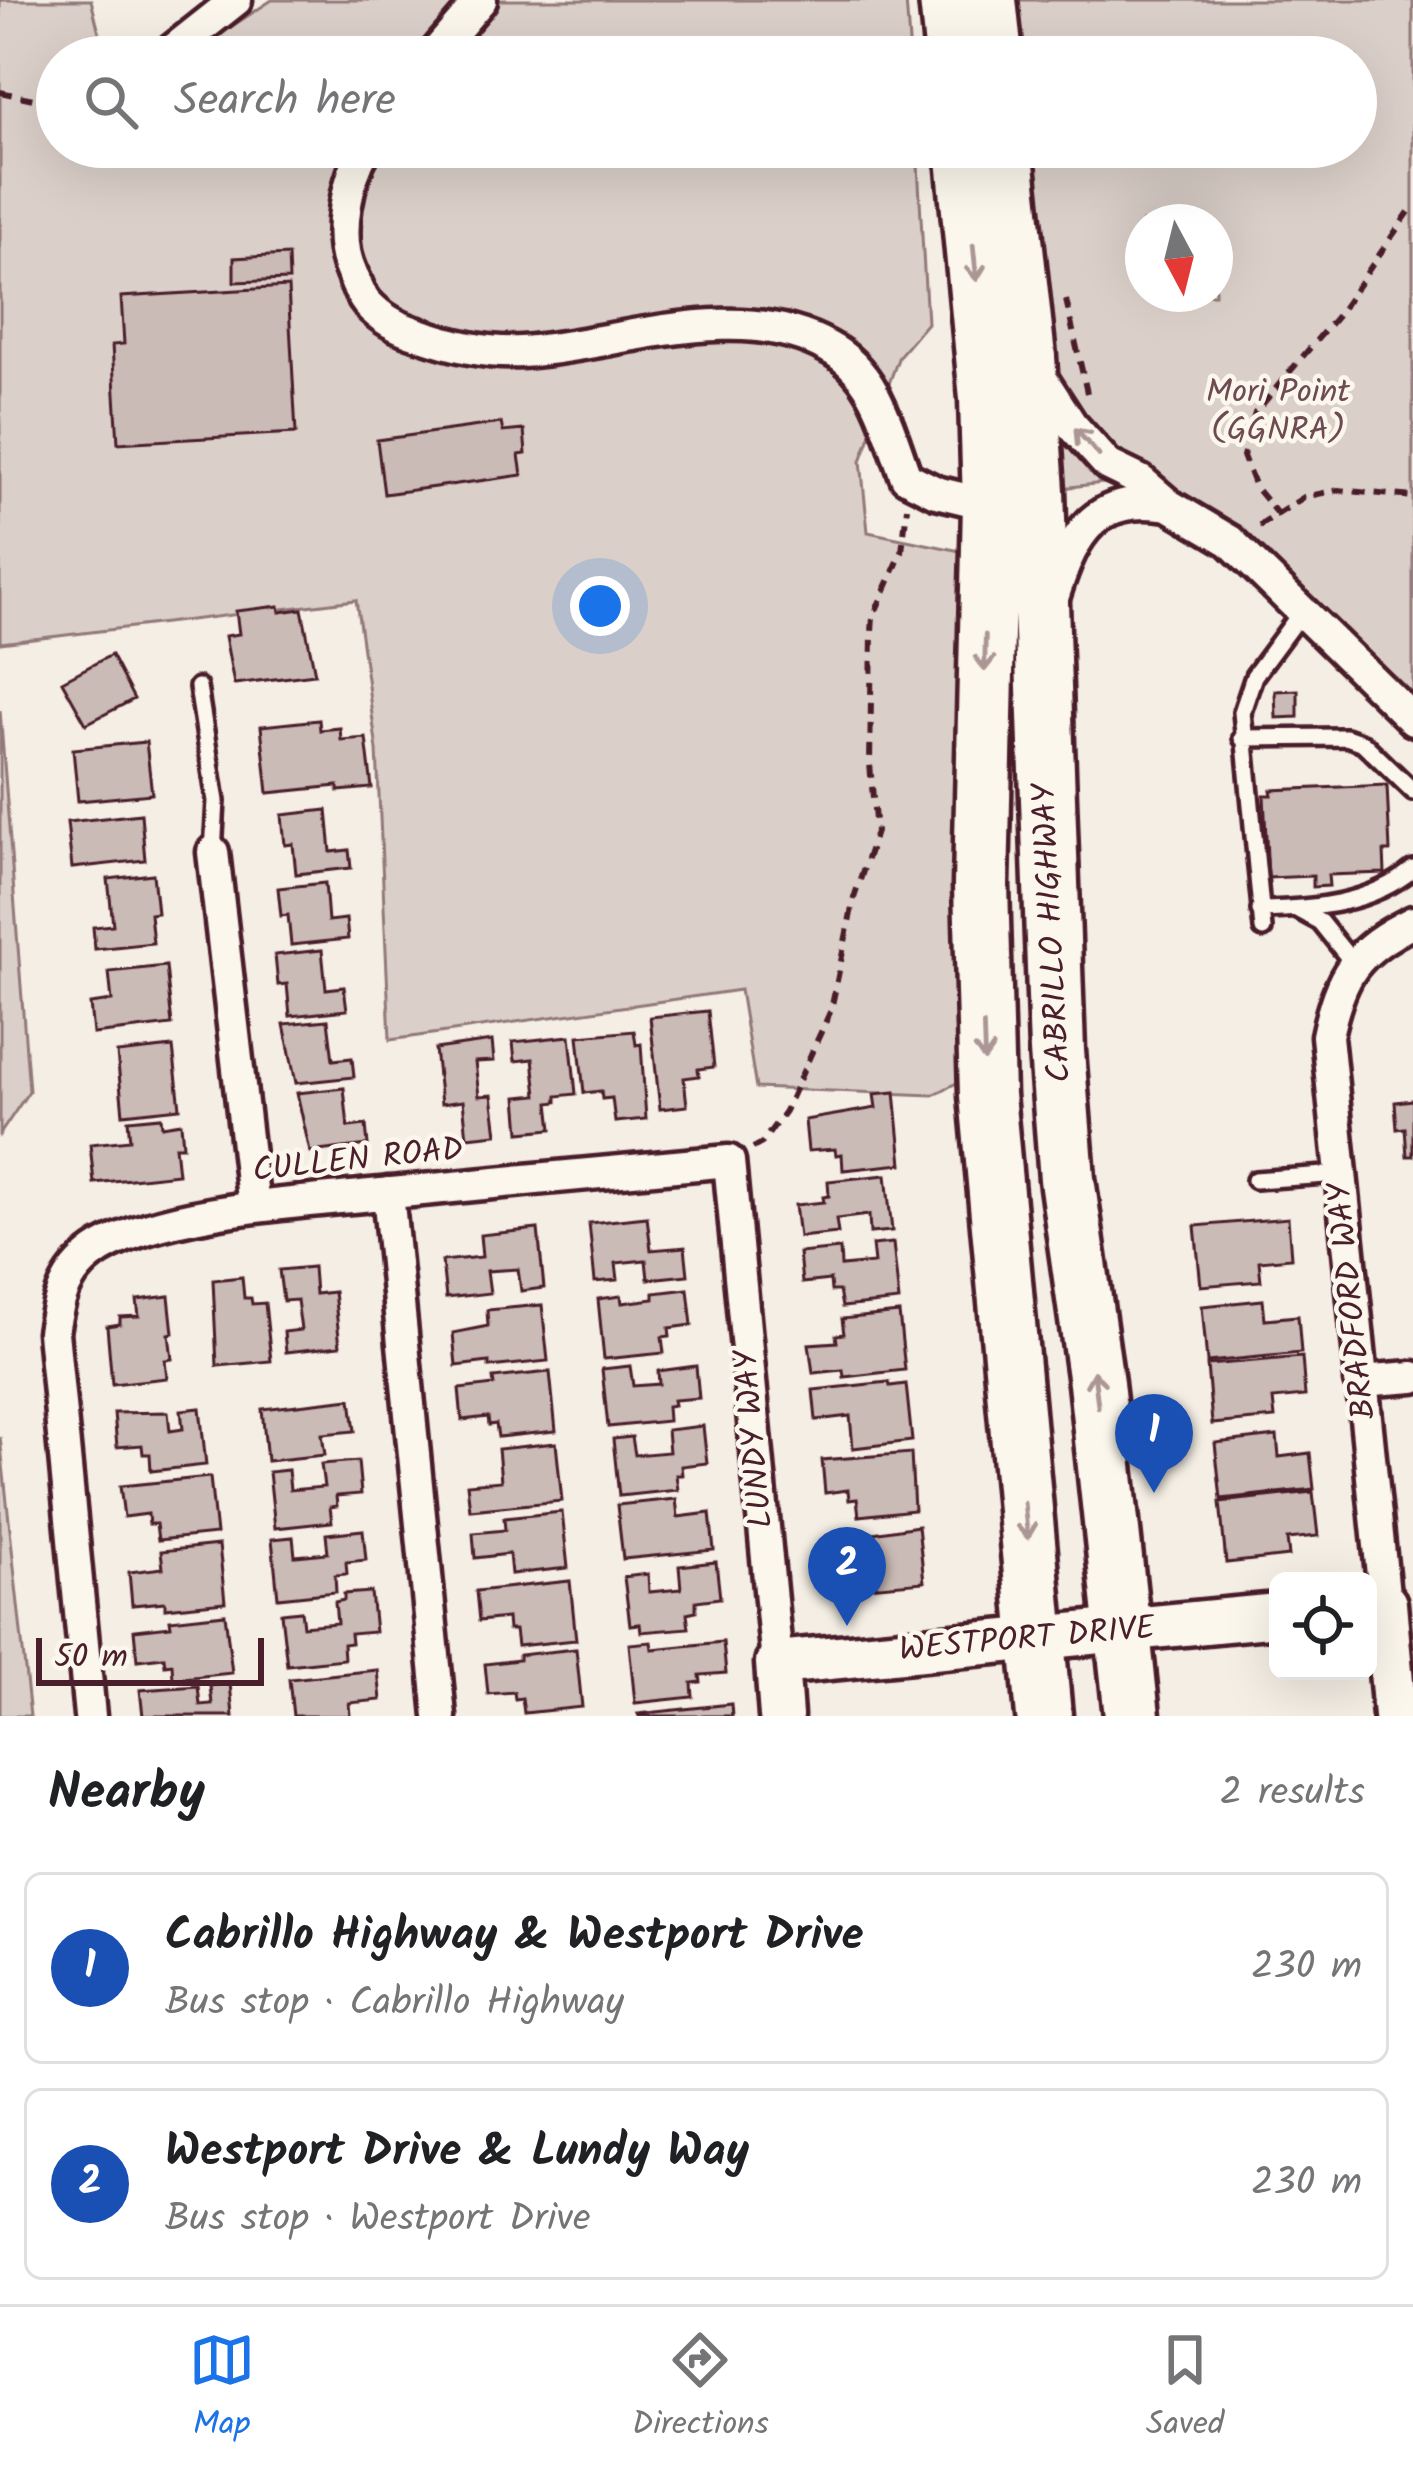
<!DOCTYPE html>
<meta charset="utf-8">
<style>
body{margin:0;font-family:Kalam,sans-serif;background:#f2f2f2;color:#202124}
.controls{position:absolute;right:36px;bottom:36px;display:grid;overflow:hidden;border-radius:18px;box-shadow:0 12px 48px #0002}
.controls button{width:108px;height:108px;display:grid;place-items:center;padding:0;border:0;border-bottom:3px solid #e0e0e0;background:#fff;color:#202124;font:60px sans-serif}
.compass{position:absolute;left:1125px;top:204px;width:108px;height:108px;border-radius:50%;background:#fff;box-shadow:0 12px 48px #0002;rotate:173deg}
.scale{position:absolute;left:36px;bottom:30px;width:228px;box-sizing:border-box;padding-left:12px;border:6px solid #4a1f2b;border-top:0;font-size:33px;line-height:42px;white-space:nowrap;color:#4a1f2b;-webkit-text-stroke:9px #fbf7ec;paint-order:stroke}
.you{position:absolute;left:600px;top:606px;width:42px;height:42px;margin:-30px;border:9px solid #fff;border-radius:50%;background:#1a73e8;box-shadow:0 0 0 18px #1a73e833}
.badge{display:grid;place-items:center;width:78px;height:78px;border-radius:50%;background:#1a73e8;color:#fff;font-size:39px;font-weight:700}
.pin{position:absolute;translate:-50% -99px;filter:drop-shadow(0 3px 6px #0008)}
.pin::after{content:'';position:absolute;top:63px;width:42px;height:36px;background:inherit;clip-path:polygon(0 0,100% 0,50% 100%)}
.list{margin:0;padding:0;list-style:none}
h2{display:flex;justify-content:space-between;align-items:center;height:156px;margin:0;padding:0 48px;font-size:51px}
h2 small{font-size:39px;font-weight:400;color:#757577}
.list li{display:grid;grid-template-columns:78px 1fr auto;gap:36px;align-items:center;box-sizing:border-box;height:192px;margin:0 24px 24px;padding:0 24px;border:3px solid #e0e0e0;border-radius:18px}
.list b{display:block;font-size:45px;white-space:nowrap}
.list p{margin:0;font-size:39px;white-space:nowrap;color:#757577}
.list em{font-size:39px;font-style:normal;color:#757577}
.icon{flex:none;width:66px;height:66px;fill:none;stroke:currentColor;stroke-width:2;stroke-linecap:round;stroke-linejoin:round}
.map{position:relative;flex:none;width:1413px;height:1716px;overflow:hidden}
.search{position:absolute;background:#fff;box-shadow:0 12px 48px #0002;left:36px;right:36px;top:36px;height:132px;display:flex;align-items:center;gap:30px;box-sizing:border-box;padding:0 42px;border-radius:66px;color:#757577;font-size:45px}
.sheet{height:588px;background:#fff}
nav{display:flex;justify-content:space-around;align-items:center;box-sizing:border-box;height:168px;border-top:3px solid #e0e0e0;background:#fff;font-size:33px;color:#757577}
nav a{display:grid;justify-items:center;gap:6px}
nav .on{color:#1a73e8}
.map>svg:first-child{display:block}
</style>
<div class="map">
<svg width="1413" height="1716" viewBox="0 0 1413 1716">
<rect width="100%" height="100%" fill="#f4eee4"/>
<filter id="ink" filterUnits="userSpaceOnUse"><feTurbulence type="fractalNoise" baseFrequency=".00833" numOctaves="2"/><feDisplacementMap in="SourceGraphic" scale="24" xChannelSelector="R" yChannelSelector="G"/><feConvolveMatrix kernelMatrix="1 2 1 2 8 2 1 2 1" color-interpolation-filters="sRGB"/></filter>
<g filter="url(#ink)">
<!-- green -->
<path fill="#dbd0c9" stroke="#92787a" stroke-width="3" fill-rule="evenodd" d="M0,0h91l14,57h-48v90h860l10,176 -28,33 -38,105 7,71 97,20 3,525 -35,18 -177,-7 -16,-98 -350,50 -13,-290 -21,-150 -356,43z
M272,0h634l4,57h-725z
M989,0h424v720l-244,-215 -66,-22 -66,8 -32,-344h351v-90h-361zM1143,222h72v72h-72z
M0,710l29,381 -29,43z
M0,1437l30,279h-30z"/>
<!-- building -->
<path fill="#cabbb6" stroke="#4a1f2b" stroke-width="3" d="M288,255l1,25 -55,2v-24z
M288,287l8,146 -178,10 -6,-98 12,-1 -3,-47z
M501,423l2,9 21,-2 2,24 -7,1 3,20 -138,19 -7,-54z
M279,606l1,6 22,-3 13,65 -81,10 -9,-48 14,-2 -3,-23z
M111,655l23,44 -48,25 -24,-43z
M1298,690v27l-22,1 -1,-27z
M319,720l1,10 20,-2 1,12 25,-2 6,50 -34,3v-5l-70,7 -7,-67z
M146,742l6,52 -74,7 -5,-52z
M1387,785l3,66h-6l1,22 -57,2 1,11 -16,1v-11l-45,2 -4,-83h8l-1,-5z
M327,810l4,42 18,-2 2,18 -55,6 -3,-30 -8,1 -3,-30z
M141,814l4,46 -73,8 -5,-46z
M153,874l4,39 -7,1 3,29 -58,6 -2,-22 20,-2 -5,-46z
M325,883l3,38 18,-2 2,20 -57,6 -3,-30 -7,1 -3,-28z
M322,950l4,39 18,-2 3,23 -57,6 -3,-32 -9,1 -3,-30z
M166,966l6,59 -79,9 -3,-30 22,-3 -3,-29z
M708,1011l6,56 -16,2 1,7 -15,2 3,28 -27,3 -10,-92z
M328,1020l5,40 19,-2 2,19 -58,6 -12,-59z
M634,1031l2,14 5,-1 5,75 -31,3 -3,-24 -10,1 -1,-8 -17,2 -6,-57z
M570,1036l6,58 -19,2v6l-8,1 3,26 -32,3 -3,-35 20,-2 -4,-36 -18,2 -2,-19z
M492,1041l2,20 -19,1 4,34 13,-1 5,39 -30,3 -4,-36 -22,3 -6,-55z
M173,1047l7,61 -57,6 -6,-61z
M344,1088l4,39 18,-2 2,20 -58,7 -13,-59z
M895,1092l7,72 -59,6 -1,-16 -6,1 -1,-6 -27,2 -3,-31 71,-12 -2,-14z
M1413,1100v56h-6l-2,-28 -8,1 -2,-27z
M161,1117l1,9 19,-3 2,23h-8l3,28 -84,9 -4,-39 40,-4 -2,-20z
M886,1175l6,56 -22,2 -1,-18 -33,4 2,14 -39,4 -4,-32 29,-3 -1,-5 6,-1 -1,-15z
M647,1217l4,33 34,-3 3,28 -40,4 -2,-19 -30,3 2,17 -23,2 -6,-59z
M1288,1218l3,40 -32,3 2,20 -60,5 -6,-60z
M538,1229l6,59 -23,3 -3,-22 -31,2 3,22 -44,5 -4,-37 40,-4 -2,-22z
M893,1243l6,58 -57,6 -3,-16h-8l-1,-11 -28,3 -3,-30 41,-4 1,17 33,-3 -2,-18z
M313,1267l2,27 19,-2 6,54 -54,6 -2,-20 17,-2 -4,-30 -14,1 -4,-31z
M242,1277l2,21h7l1,6 13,-1 6,58 -54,5 -4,-86z
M688,1289l4,36 -23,3 1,8 -8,1 2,16 -60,6 -6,-60 23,-3 1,7 32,-4v-6z
M169,1296l4,37 -4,1 3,25 -7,1 2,18 -55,6 -5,-58 13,-2v-7l19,-1 -2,-16z
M1263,1300l2,19 33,-3 3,37 -94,9 -5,-56z
M542,1305l6,56 -59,6v-5l-33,4 -3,-33 35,-7 -1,-16z
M899,1313l6,57 -61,7 -1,-7 -30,3 -4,-29 28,-2 -1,-7 8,-1 -2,-15z
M1302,1357l3,39 -32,3 2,19 -63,6 -5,-59z
M630,1366l3,20 26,-2 -1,-13 38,-5 3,32 -26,2 1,5 -7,1 1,15 -60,6 -6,-58z
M550,1372l6,59 -58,6 -2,-13 -7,1 -1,-8 -26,3 -3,-31 35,-4 -1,-7z
M889,1382l1,4 16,-2 6,57 -59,7 -3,-32 -34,4 -3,-30z
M351,1399l4,32 -33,3 3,21 -58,6 -5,-52z
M200,1408l6,57 -55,6 -1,-17h-7l-1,-9 -25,2 -3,-34 54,-1 2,19 13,-2 -2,-19z
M703,1426l4,37 -26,3 1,9h-6l2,15 -59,6 -6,-57 19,-2 3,18 34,-3 -2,-22z
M1277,1436l2,21 31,-4 4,36 -93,10 -6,-56z
M556,1443l6,58 -92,9 -3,-26 34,-3 -3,-32z
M911,1453l3,57 -55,6 -2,-17 -8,1 -1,-10 -23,3 -3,-33z
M358,1461l3,33 -25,2 1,10 -7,1 2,15 -57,6 -6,-56 19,-2 2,20 34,-3 -3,-23z
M210,1477l6,57 -58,6 -2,-16h-7l-1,-10 -24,3 -4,-31z
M1313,1492l5,44 -31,3 2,17 -63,7 -6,-61z
M676,1499l2,18 32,-4 4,37 -91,9 -6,-54z
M562,1512l6,56 -57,6 -2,-20 -34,4 -2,-25 32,-3 -1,-12z
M918,1526l6,56 -55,5 -2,-12 -8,1 -2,-11 -26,3 -3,-28z
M363,1530l3,30 -20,2 1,12 -12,1 1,17 -58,6 -6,-59 21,-2 2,19 33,-3 -2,-19z
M219,1545l6,57 -60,6v-6l-33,3 -3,-33 34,-4 -2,-17z
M716,1562l4,36 -24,3v10l-9,2 2,15 -48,4 -1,-8 -10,1 -6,-48 24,-3 1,18 32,-3 -2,-23z
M570,1581l6,59 -59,6 -2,-16h-7l-1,-12 -28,3 -3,-30z
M371,1592l4,40 -25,2 1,9 -8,1 1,15 -57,6 -6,-52 20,-2 2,15 34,-3 -2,-21 9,-2v-6z
M225,1614l7,59 -59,6 -1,-15 -7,1 -1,-8 -27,3 -3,-30 37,-4 -1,-6z
M651,1642l1,7 71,-7 3,31 -26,2 1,7 -9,1 1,14 -58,6 -6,-59z
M576,1649l6,58 -58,6 -2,-15 -7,1 -1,-7 -26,2 -3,-30 34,-4v-5z
M378,1670l3,30 -32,3 1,13h-57l-4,-37z
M230,1683l3,33h-90l-3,-26 58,-4 2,19 12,-1 -2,-18z
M731,1704l1,12h-93l-1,-2z"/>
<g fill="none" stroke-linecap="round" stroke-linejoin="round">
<!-- lane casing -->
<g stroke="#4a1f2b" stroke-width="24">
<path id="lane" d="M198,687l18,114 -3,51
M1242,738l104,-1 17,6 50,48
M1260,910c54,-1 111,-6 153,-41
M1298,910l22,12 33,41
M1263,929l-21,-217 12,-36 48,-65
M1255,1180l85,-6"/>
</g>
<!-- street casing -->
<g stroke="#4a1f2b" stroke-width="39">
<path id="street" d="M164,57l72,-57
M432,57l49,-57
M366,147c-19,31 -31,89 -15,124 4,10 9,24 16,32 15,17 34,26 55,32 32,11 65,19 99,17 94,-6 218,-55 307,-5 49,26 60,82 78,130l30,15 54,13
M1038,373l33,51 37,41 33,16 28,24 61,36 183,179
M1054,595c20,-64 42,-101 115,-90
M213,852l41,355
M388,1193l52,523
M1360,1381l53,-4
M1385,1604l-58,-568c13,-62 29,-86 86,-114
M90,1716l-37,-384c6,-37 14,-63 48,-84 66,-38 194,-45 270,-53 119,-12 239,-23 358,-34l48,502"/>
</g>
<!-- secondary casing -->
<g stroke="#4a1f2b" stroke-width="51">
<path id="secondary" d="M1368,1606l17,-2 10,112
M781,1716l-4,-53 501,-48"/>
</g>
<!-- highway casing -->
<g stroke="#4a1f2b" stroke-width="63">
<path id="highway" d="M947,0l6,57
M989,0l6,57
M963,147l24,251 3,107 -9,380 6,210 57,621
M1005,147l23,210 9,134 20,560 10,128 29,204 36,333"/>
</g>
<!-- path -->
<path stroke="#4a1f2b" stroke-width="6" stroke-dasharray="12 9" stroke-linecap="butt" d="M0,92l57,12
M1066,300l21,93
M1279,516l-24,-29 -12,-31 12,-43 82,-97 76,-110
M1259,526l45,-29 34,-7 75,7
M753,1148l9,-5 23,-32 46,-101 23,-112 22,-66 -6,-68 2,-132 1,-15 29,-65 5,-45"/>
<!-- lane -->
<use href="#lane" stroke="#fbf7ec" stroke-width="15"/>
<!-- street -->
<use href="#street" stroke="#fbf7ec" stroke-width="30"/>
<!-- secondary -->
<use href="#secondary" stroke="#fbf7ec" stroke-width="42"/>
<!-- highway -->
<use href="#highway" stroke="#fbf7ec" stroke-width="54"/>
</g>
<!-- one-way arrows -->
<defs><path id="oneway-shaft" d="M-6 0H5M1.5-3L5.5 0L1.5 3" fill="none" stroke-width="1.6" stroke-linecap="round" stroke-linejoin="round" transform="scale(3)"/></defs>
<g stroke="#ab9695">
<use href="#oneway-shaft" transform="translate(975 263) rotate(84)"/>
<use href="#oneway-shaft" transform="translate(1087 442) rotate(-132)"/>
<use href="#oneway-shaft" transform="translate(985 653) rotate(91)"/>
<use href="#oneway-shaft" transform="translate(984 1043) rotate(88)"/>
<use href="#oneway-shaft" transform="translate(1096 1389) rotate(-97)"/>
<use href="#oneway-shaft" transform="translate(1026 1521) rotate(84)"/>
</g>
</g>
<g text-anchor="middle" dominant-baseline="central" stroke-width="9" stroke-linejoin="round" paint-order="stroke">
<!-- park labels -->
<g font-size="33" fill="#6e4b52" stroke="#fbf7ec">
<text x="1278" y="393">Mori Point<tspan x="1278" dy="38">(GGNRA)</tspan></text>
</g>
<!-- street labels -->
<g font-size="33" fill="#4a1f2b" stroke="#fbf7ec">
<text transform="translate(1053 933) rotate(-93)">CABRILLO HIGHWAY</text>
<text transform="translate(358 1161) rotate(-6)">CULLEN ROAD</text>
<text transform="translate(1353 1301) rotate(-96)">BRADFORD WAY</text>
<text transform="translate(755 1439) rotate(-95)">LUNDY WAY</text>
<text transform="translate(1027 1640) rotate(-5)">WESTPORT DRIVE</text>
</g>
</g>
</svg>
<div class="controls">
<button><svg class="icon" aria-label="locate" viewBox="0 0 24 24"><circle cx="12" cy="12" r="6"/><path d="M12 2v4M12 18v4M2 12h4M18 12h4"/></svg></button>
</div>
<svg class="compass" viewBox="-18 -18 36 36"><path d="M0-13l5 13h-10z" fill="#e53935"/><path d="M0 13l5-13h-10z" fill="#757577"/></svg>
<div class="scale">50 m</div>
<div class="you"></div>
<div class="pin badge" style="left:1154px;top:1493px;background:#1a4fb4">1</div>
<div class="pin badge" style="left:847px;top:1626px;background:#1a4fb4">2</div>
<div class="search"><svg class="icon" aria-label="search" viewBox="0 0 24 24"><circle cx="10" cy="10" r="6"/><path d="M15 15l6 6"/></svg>Search here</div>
</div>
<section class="sheet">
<h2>Nearby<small>2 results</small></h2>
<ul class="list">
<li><span class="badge" style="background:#1a4fb4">1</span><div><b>Cabrillo Highway &amp; Westport Drive</b><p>Bus stop · Cabrillo Highway</p></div><em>230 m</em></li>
<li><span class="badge" style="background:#1a4fb4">2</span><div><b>Westport Drive &amp; Lundy Way</b><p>Bus stop · Westport Drive</p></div><em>230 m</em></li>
</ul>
</section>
<nav>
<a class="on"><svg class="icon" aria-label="map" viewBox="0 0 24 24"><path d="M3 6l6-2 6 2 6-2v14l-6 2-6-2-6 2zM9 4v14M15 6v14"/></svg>Map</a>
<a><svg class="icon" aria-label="directions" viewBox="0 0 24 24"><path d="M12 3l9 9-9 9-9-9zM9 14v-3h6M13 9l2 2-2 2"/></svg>Directions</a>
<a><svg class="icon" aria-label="saved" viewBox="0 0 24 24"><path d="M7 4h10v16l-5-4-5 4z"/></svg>Saved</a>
</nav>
